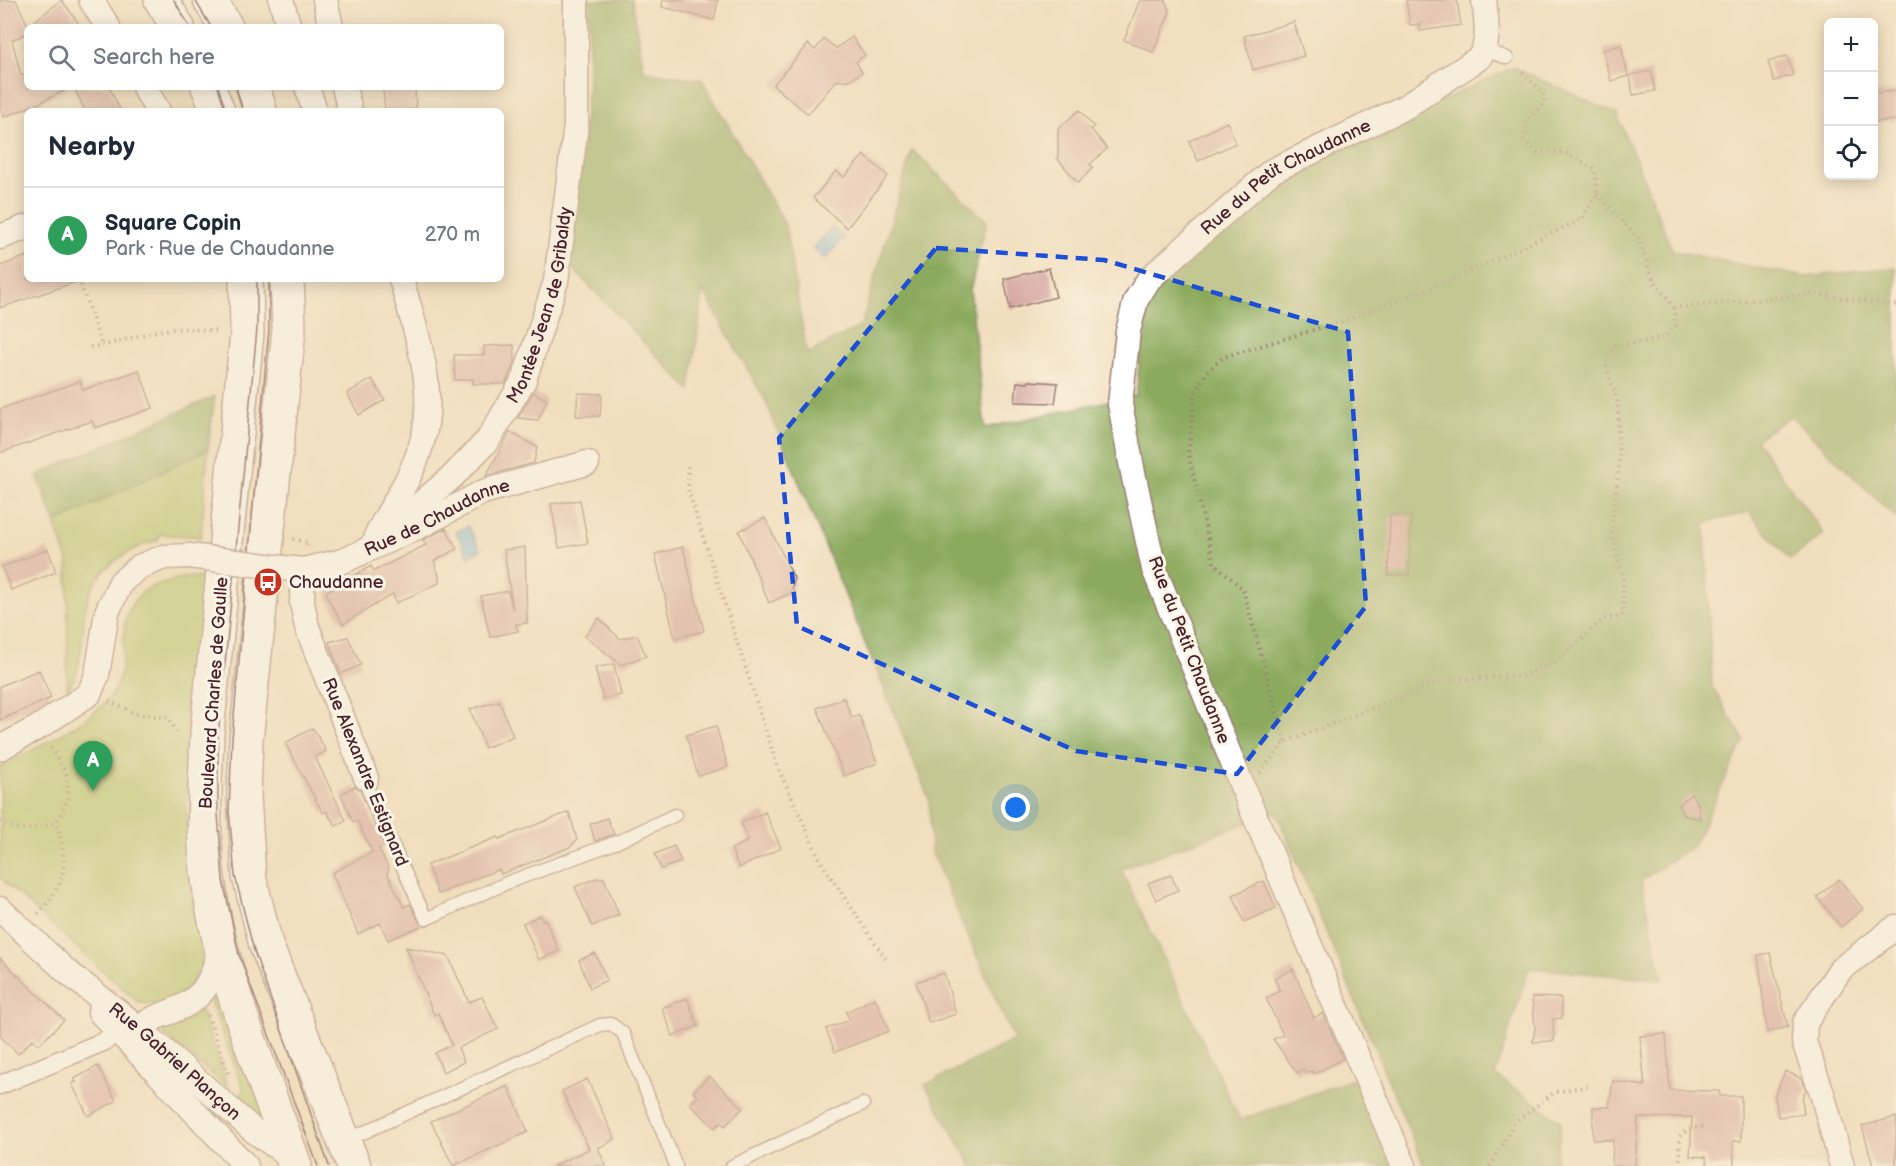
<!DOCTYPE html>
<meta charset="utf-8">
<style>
body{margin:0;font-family:"Balsamiq Sans",sans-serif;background:#f2f2f3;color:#1f2937}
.controls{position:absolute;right:18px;top:18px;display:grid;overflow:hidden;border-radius:9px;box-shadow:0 3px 15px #0003}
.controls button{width:54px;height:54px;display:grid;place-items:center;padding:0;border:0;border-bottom:2px solid #e0e1e3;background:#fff;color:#1f2937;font:30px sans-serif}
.you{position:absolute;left:1016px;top:808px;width:21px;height:21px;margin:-15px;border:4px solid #fff;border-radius:50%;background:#1a73e8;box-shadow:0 0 0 9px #1a73e833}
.badge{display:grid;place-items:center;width:39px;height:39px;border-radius:50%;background:#db2777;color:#fff;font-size:20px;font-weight:700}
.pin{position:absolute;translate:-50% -50px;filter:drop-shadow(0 2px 3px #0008)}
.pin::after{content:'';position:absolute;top:32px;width:21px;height:18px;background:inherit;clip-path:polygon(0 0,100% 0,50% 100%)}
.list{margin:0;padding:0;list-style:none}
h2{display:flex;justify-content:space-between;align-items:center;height:78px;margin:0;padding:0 24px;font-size:26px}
h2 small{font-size:20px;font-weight:400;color:#747a83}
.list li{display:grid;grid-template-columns:39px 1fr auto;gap:18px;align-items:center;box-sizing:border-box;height:96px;padding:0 24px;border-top:2px solid #e0e1e3}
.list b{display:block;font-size:22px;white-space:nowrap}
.list p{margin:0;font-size:20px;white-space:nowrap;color:#747a83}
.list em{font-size:20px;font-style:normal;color:#747a83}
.icon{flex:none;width:33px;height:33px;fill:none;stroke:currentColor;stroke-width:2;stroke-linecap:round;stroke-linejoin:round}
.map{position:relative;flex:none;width:1896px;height:1166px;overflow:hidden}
.search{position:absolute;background:#fff;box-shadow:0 3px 15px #0003;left:24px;top:24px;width:480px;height:66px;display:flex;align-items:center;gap:15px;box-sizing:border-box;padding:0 21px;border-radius:9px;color:#747a83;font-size:22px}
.panel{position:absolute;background:#fff;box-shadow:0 3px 15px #0003;left:24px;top:108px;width:480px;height:174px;border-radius:9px}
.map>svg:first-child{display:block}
</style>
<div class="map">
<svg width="1896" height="1166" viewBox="0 0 1896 1166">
<rect width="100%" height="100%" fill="#fcf5e5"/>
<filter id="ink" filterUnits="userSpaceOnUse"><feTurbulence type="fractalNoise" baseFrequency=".0167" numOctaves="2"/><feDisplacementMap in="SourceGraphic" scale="12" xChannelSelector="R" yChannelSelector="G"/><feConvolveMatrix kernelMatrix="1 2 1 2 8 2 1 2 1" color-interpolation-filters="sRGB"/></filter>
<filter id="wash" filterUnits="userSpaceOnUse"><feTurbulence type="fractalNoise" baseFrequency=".008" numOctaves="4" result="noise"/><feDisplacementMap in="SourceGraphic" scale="24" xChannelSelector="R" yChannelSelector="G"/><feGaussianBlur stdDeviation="1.35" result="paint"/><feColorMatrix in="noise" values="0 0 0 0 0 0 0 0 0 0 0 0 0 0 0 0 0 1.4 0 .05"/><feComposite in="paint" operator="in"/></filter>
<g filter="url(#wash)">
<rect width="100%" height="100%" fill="#f0debd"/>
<!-- green -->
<path fill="#b0c469" stroke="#7d724a" stroke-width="1.5" d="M208,449l-7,88 -41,-3 -2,6c-32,9 -65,30 -72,66 -4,21 -3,44 -9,65 -2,7 -7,14 -10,21l1,-132 -13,-37z
M188,577l20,1 -22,194 1,83 5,46 10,43 1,18 -11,20 -14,14 -16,7 -15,1 -10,-3 -137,-123v-111c31,-16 91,-45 111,-71 6,-8 7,-17 10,-26 4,-17 0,-37 6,-54 8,-28 35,-35 61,-39z
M219,993l47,121 -6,6 -23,-19 7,-12 -34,-88z
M201,1010l27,77 -64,-52v-9l22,-6z"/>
<!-- forest -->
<path fill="#8caa5d" stroke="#6b6444" stroke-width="1.5" d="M589,0h43l12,71 58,9 83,144 22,130 54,-28 51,-176 75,71 -17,69 15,138 151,-33 10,-102 142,-120 225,-106 104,47 56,137 132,26 91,-10v251l-105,-102 -35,24 68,94 -34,26 -41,-48 -44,11 7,164 32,53 -51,106 -52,34 22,100 -134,-12 -34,107 66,46 -6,45h-131l-148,-354 -155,57 119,251 113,-41 40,87h-421l-47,-81 89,-45 -83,-188 -2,-53 -163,-397 -63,-111 -13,99 -120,-124 18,-183z
M215,396l-7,53 -153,74 -18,-48z"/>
<!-- water -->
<path fill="#62aedb" stroke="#566683" stroke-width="1.5" d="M832,227l12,11 -19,22 -12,-12z
M468,526l13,24 -12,7 -13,-25z"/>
<g id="blocks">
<!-- building -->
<path fill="#d3a09e" d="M0,0h16l12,26 34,-26 19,27h-54v6l-15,7 9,35 3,-1 3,13h45l-35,17 -33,13 -4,-11z
M663,0h55l-4,20 -52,-13z
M1140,0h25l5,12 -17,40 -29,-12z
M1406,0h51l4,25 -41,6v-7l-10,1z
M1294,22l10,34 -51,14 -9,-34z
M852,37l13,18 -9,7 6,10 -12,8 -14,1 -28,33 -35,-29 35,-41 7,6 9,-11 12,9z
M1621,45l7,31 -17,5 -8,-31z
M1787,56l6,19 -19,6 -6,-19z
M1651,71l4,20 -22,4 -3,-20z
M74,87h35l12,24h-36z
M383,87h32l1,22 -31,2z
M1896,91v29l-22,2v-29z
M1079,110l15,17 -3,2 16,20 -17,15 3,4 -15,15 -20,-24v-30z
M1227,122l9,21 -38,18 -9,-20z
M864,155l24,21 -41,52 -34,-30 23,-27 8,6z
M27,256v23h48l1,3 -76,26v-42z
M1049,268l7,29 -46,12 -6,-30z
M514,345l1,17 -10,22h-32v-5l-18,1 -1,-25h30v-9z
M139,370l14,38 -58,20 -3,-7 -92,32v-44l80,-28 3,9z
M372,379l13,21 -26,15 -12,-22z
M1029,381l29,2 -3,20 -40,-1 2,-20 11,1z
M533,392l14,8 -9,20 -20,-2z
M578,393l24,1 -2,22h-24z
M510,432l27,15 -3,16 -48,13z
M580,500l8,43 -29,5 -8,-44z
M1390,515l21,1 -2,59h-21z
M765,518l29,60 -3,15 -22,10 -30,-72z
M446,528l11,21 -23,12 5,15v7l-43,20 -3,-9 -50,30 -16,-27 1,-1 -2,-4 45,-26 3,5 52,-26 -3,-5z
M525,547l2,76 -11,1 2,7 -28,6 -9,-41 27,-5 5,19 -9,-60z
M683,547l21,84 -29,7 -20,-84z
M48,549l8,23 -45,18 -9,-23z
M599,618l21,21 17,-4 9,21 -25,9 -36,-29z
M348,637l13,28 -20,9 -12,-32z
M614,664l7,31 -18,4 -8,-31z
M39,670l12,28 -51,22v-34z
M844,698l8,20 7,-3 18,48 -33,13 -27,-68z
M499,701l14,35 -28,12 -15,-39z
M716,726l12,41 -30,9 -12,-41z
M313,728l13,23 -11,6 31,64 -10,5 -10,-15 -3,2 -38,-70z
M355,786l5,4 24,56 -5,3 10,20 -2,4 17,34 6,-3 11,22 -33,14 -8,-17 -22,11 -26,-61 40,-21 -15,-32 -4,2 -12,-28z
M1691,794l7,10 2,15 -17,-4 -4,-10z
M569,812l8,28 -7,7 -69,27 -2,-5 -61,25 -11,-29 71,-28 1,2z
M765,812l16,36 -42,20 -8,-19 17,-8 -7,-18z
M607,818l7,16 -19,7 -5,-17z
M674,846l7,16 -20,7 -6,-15z
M1171,875l7,15 -22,10 -8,-17z
M597,878h7l15,37 -27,11 -17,-39z
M1839,879l24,30 -22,18 -24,-30z
M1264,881l12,27 -32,14 -11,-27z
M540,915l3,5 2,-1 14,32 -20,9 -16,-37z
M406,947l42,9 21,46 13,-5 16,32 -40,19 6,14 -21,10 -8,-19 17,-8 -14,-32 -4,2z
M595,953l12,27 -17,8 -11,-28z
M1770,953l18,74 -21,5 -9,-77z
M0,958l64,62 -25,25 -6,-6 -15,15 -18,-18z
M1293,969l21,49 9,-5 20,46 -29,15 -2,-3 -6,2 -2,-4 -7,4 -24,-34 10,-4 -17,-37 14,-7 -6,-13z
M944,973l12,41 -27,9 -13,-41z
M1532,997l29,1 1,20 -9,1 1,22 -21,1 2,-14z
M687,998l11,28 -25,10 -11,-28z
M875,998l14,33 -54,21 -9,-23 24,-9 -4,-8z
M1666,1034l4,56 49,1 1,5h21v45h-8l1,25h-27l-1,-9 -16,-1 2,-39 -54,1 -3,48h-23l1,-26h-20v-33h16l4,-26 32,5 -5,-50z
M98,1066l18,35 -28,15 -16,-32 4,-2 -2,-3z
M1785,1071l16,7 5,11 -4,10 2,15 -26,3 -3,-22z
M709,1076l34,32 -18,18 -4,-4 -6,6 -25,-24 8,-8 -5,-4z
M587,1079l28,60 -17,9 8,18h-53l36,-17 -27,-58z
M508,1086l20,46 -75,34 -22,-45z
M1896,1117v49h-23l-11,-40z"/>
</g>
</g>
<g filter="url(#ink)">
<use href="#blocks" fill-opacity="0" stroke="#9d7e74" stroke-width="1.5"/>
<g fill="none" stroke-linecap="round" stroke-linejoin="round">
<!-- service casing -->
<g stroke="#9d7e74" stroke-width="15">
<path id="service" d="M1485,50l22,8
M366,778l2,12 58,129 83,-37 108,-40 58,-27
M345,1141l255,-116 11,-1 12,9 53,133
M732,1166l131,-62"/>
</g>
<!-- pedestrian casing -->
<g stroke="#9d7e74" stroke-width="21">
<path id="pedestrian" d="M0,1085l105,-44 12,-10"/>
</g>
<!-- minor casing -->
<g stroke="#9d7e74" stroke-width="27">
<g id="minor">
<path d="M91,0l17,27"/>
<path d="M281,0l8,27"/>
<path d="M325,0l6,27"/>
<path d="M144,87l14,24"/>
<path d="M307,87l8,24"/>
<path d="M344,87l6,24"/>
<path d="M0,237l27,-10"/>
<path d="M377,534c16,-30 36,-59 45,-92 16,-50 -7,-114 -21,-163"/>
<path id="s1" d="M368,549l85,-73 35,-36 36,-60 32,-99 20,-156v-125"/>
<path id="s2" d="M283,568l20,2 40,-9 83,-38 57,-31 104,-29"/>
<path d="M303,570l-1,32 5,25 59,151"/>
<path d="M0,748l39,-21 50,-33 8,-19 10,-63 14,-30 18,-15 25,-10 25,-1"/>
<path id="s3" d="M0,909l66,62 74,58 114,102 41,29"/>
<path d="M100,1012l146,154"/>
<path d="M140,1043c-5,-24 21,-26 37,-34 8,-3 18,-10 24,-16 12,-14 15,-31 20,-48"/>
<path id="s4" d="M1404,1166l-159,-373 -91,-224 -21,-96 -13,-69 8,-73 8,-31 13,-21 123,-108 133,-64 74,-49c12,-17 7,-38 5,-58"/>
<path d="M1842,1166l-20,-73 -18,-51 1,-19 35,-53 56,-43"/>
</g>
</g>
<!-- secondary casing -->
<g stroke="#9d7e74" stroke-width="36">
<path id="secondary" d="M161,0l17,27
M210,0l16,27
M208,87l10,24
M253,87l7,24
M246,279l1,54 -40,399c-1,38 -4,76 -2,114 6,111 54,216 90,320
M287,279l2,50 -43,411 -2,56 5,80 17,69 88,221"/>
</g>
<!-- path -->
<path stroke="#9d7e74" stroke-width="4" stroke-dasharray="1.5 4.5" stroke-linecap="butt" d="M1597,194l41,44 15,41 21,29
M79,279l23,67
M90,347c25,-2 48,-13 73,-17 18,-3 37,0 56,1
M688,466v24l89,275 44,97 66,99
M293,539l15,3 -1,4
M109,701l28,13 31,3 10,18
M1285,742l-42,-153 -29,-26 -26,-110 7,-59 12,-23 17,-14 126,-38 115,-45 117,-55 15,-25 -2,-25 -31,-17 -26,1 -14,-13 3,-20 18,-17 -2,-11 -24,-23
M1260,773l25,-31 159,-62 77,-4 35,-14 48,-43 15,-2 4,-3v-37l-12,-47 8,-64 -1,-63 -13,-40 10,-17 49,-8 11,-12 -1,-18 139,-14 83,11
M0,821c21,13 34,8 57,1
M38,914c31,-34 29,-48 19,-92l12,-25 -3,-23 -16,-28
M208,1015l21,61
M1490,1166l25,-44 40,-30 33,-6
M1680,1166l-1,-29 8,-7 18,-4"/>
<!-- service -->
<use href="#service" stroke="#fff" stroke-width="12"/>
<!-- pedestrian -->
<use href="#pedestrian" stroke="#fff" stroke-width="18"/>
<!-- minor -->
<use href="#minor" stroke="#fff" stroke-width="24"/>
<!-- secondary -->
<use href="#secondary" stroke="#fff" stroke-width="33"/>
<!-- tram -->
<path stroke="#4a1f2b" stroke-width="1.5" d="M174,0l16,27
M195,0l16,27
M218,87l8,24
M236,87l7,24
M257,279v50l-39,408v77l5,66 16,75 79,211
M269,279v50l-37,409 -3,73 6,65 19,75 75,215"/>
<!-- minor-bridge casing -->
<g stroke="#9d7e74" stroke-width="27" stroke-linecap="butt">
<path id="minor-bridge" d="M189,556l94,12"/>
</g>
<!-- minor-bridge -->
<use href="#minor-bridge" stroke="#fff" stroke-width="24"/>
</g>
</g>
<!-- marked area -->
<path d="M0 0H1896V1166H0ZM936,248l168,12 244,72 18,274 -129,168 -161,-23 -279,-125 -18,-188z" fill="#f0debd" fill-opacity=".55" fill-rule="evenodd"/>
<path fill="none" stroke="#1d4ed8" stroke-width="4.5" stroke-dasharray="12 8" stroke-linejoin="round" d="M936,248l168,12 244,72 18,274 -129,168 -161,-23 -279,-125 -18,-188z"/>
<!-- icons -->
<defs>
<g id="bus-disc" transform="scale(1.5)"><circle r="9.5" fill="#c8321e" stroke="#fcf5e5"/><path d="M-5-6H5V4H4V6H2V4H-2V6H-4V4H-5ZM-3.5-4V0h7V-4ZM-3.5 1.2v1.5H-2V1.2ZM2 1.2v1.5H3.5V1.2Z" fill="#fff"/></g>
</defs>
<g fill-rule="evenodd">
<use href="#bus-disc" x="268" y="582"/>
</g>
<g text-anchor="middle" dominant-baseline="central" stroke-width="6" stroke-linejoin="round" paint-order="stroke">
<!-- street labels -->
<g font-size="18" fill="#4a1f2b" stroke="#fcf5e5">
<text stroke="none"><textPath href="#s4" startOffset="1118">Rue du Petit Chaudanne</textPath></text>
<text stroke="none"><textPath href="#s1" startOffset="309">Montée Jean de Gribaldy</textPath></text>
<text stroke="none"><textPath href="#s2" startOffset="165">Rue de Chaudanne</textPath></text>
<text transform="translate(1189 650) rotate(69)">Rue du Petit Chaudanne</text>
<text transform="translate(214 693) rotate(-86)">Boulevard Charles de Gaulle</text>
<text transform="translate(365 772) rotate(68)">Rue Alexandre Estignard</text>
<text stroke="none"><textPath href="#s3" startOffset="232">Rue Gabriel Plançon</textPath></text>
</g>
<!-- poi labels -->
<g font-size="18" fill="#4a1f2b" stroke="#fcf5e5" text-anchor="start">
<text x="289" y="582">Chaudanne</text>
</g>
</g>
</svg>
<div class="controls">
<button>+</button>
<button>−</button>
<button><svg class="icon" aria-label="locate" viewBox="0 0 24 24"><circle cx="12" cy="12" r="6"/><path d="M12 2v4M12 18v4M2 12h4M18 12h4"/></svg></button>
</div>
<div class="you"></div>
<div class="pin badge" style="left:93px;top:791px;background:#2e9e5b">A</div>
<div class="search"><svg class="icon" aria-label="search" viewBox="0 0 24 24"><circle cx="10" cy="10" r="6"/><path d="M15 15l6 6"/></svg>Search here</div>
<section class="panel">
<h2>Nearby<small></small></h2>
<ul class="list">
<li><span class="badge" style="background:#2e9e5b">A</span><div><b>Square Copin</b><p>Park · Rue de Chaudanne</p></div><em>270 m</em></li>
</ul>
</section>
</div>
